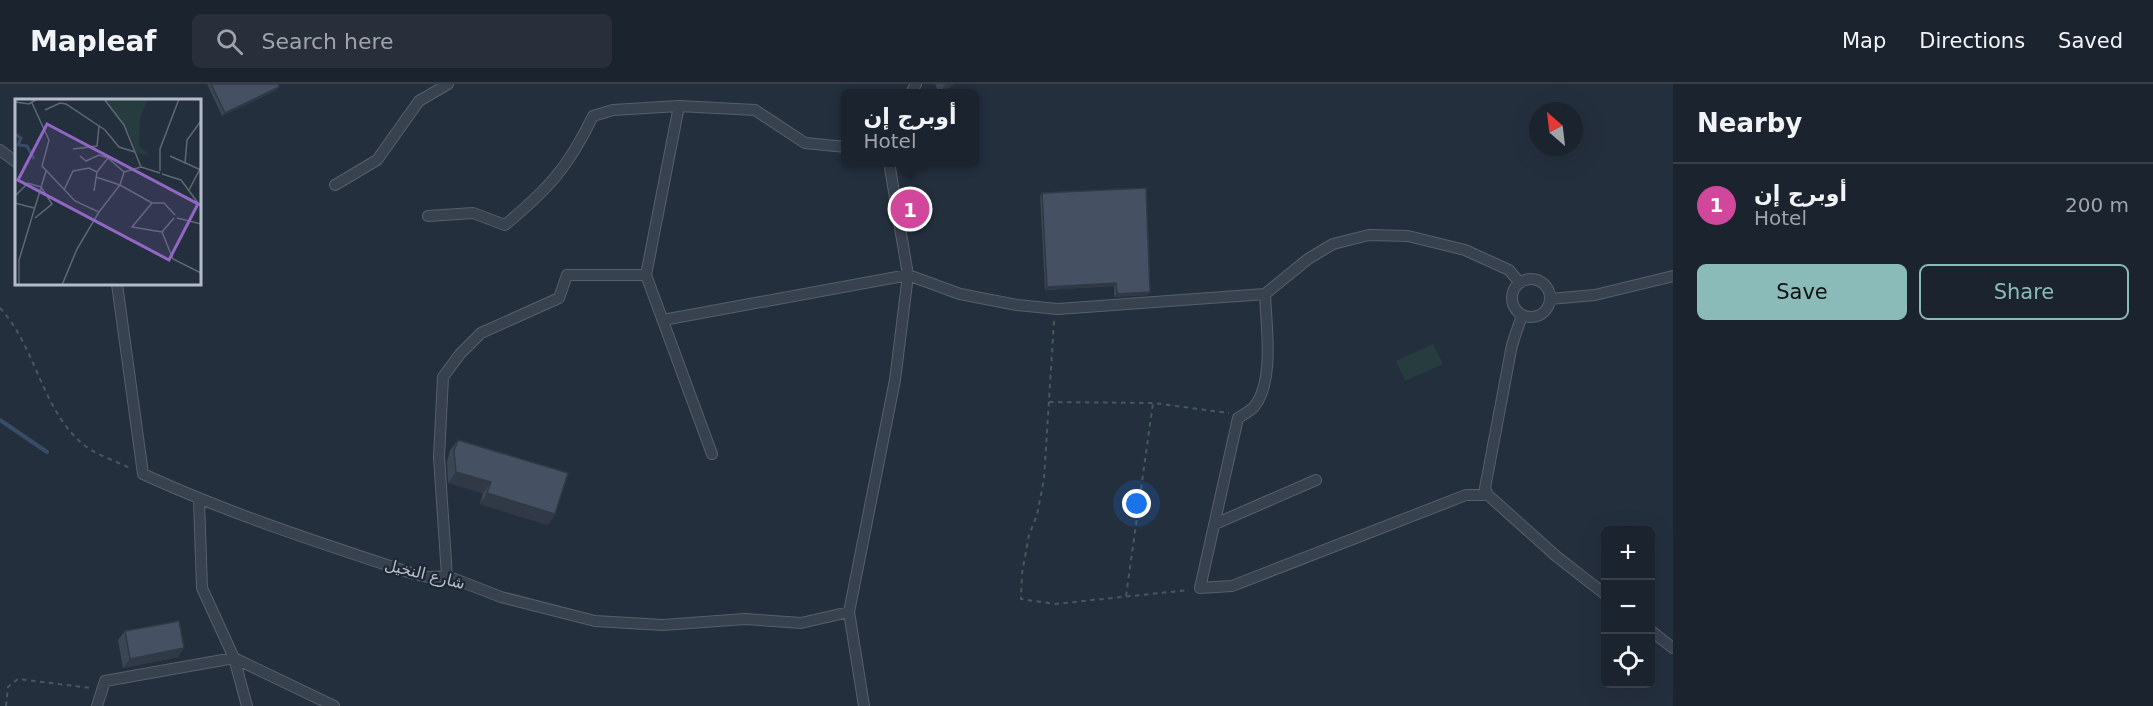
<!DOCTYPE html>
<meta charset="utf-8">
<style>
body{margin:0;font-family:"DejaVu Sans",Vazirmatn,sans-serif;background:#282f3a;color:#f1f3f6}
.controls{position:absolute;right:18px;bottom:18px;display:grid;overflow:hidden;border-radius:9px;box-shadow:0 6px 24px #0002}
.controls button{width:54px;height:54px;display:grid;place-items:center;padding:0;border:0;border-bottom:2px solid #39404a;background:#1b232e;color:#f1f3f6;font:30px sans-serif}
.compass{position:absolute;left:1529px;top:18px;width:54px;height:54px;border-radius:50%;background:#1b232e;box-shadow:0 6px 24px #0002;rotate:332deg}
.you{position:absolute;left:1137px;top:420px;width:21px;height:21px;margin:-15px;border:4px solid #fff;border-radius:50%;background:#1a73e8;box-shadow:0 0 0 9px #1a73e833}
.badge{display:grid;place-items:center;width:39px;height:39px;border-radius:50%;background:#8bbbb9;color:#fff;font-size:20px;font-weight:700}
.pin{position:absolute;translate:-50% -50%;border:3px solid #fff;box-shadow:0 2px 6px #0006}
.popup{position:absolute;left:841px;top:5px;width:138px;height:78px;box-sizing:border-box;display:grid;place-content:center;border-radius:9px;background:#1b232e;filter:drop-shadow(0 2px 4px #0005);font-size:20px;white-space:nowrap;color:#a0a4aa}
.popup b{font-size:22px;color:#f1f3f6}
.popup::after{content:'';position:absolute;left:50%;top:100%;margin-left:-12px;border:12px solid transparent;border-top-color:#1b232e}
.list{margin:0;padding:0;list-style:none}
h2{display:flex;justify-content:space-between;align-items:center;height:78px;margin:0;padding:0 24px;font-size:26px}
h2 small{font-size:20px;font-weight:400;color:#a0a4aa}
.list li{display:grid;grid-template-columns:39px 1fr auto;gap:18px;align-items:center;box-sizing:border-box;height:84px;padding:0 24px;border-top:2px solid #39404a}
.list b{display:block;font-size:22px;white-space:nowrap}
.list p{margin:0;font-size:20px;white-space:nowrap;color:#a0a4aa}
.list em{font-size:20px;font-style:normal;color:#a0a4aa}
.actions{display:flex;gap:12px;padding:18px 24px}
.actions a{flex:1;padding:14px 0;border:2px solid #8bbbb9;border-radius:9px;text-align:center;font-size:21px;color:#8bbbb9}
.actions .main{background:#8bbbb9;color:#111}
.icon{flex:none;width:33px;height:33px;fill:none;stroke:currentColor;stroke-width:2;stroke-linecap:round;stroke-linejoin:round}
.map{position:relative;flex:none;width:1673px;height:622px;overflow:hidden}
header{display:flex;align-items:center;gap:36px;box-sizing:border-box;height:84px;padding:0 30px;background:#1b232e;border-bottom:2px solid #39404a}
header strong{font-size:28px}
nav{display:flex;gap:33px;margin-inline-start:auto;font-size:21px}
.search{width:420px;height:54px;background:#282f3a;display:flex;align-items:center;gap:15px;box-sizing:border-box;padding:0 21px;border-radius:9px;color:#a0a4aa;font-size:22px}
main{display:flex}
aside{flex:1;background:#1b232e}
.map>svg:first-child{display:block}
</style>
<header>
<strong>Mapleaf</strong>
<div class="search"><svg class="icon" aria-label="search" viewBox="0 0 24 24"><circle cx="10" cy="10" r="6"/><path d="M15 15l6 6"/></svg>Search here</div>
<nav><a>Map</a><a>Directions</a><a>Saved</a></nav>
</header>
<main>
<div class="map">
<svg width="1673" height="622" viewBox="0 0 1673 622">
<rect width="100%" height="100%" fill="#242f3e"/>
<!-- park -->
<path fill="#263c3f" d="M1433,260l10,20 -38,17 -9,-20z"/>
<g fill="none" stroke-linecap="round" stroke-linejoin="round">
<!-- stream -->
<path stroke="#394c67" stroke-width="4" d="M0,336l47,32"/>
<!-- street casing -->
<g stroke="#565f6c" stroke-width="12">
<path id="street" d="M911,9l5,-9
M0,66l16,12
M335,101l42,-25 42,-59 29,-17
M428,132l45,-3 32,12c43,-36 63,-57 88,-109l20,-6 66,-4
M646,191l33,-169 76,4 50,33 41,4
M1512 214a19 19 0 1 1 38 0a19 19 0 1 1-38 0Z
M117,200l26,190c87,40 177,69 268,99l17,4 19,-1 54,21 94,24 68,4 82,-6 56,4 48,-11 15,94
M1265,210c1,31 10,87 -11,113 -4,4 -11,8 -16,11l-38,170 32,-2 234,-91h22
M1550,215l45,-4 78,-19
M1522,231l-10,30 -27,143 3,7 68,61 50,39
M663,236l245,-45 52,19 57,11 41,4 207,-15 43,-35 25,-15 36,-9 39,1 57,14 44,20 11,13
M199,416l3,88 32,70 13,48
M1215,440l101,-44
M447,492l-8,-119 4,-80 17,-23 21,-21 78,-35 8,-23h79l66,179
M849,528l46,-232 13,-105 -19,-113
M1650,546l23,18
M97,622l8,-25 129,-23 100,48"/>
</g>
<!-- path -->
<path stroke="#44595c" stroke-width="2" stroke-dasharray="4.5 4.5" stroke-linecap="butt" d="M0,224c37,40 41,102 84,137 12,10 32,16 46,23
M1054,237l-10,158 -7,36 -8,20 -7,38 -1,26 34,5 134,-14
M1049,318l104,1 76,10
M1126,512l27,-193
M6,622l2,-19 10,-8 73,9"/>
<!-- street -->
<use href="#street" stroke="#38414e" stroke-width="10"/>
</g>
<!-- wall -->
<path fill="#3b4654" d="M207,0h71l-1,6 -55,26z
M935,0h20l-16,9z
M1042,109l106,102 -34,2v-11l-69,4 -5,-94z
M458,356l97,74 -7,11 -68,-21 3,-11 -35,-10 -1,-21 3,-12z
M125,547l53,26 -55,11 -5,-28z"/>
<!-- shaded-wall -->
<path fill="#303945" d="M946,0h9l-16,9z
M279,3l-2,3 -55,26 3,-3z
M1116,199l-2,3 -69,4 2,-3z
M1150,208l-2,3 -34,2 3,-3z
M456,388l35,10 -8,11 -35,-10z
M487,409l68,21 -7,11 -68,-21z
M184,564l-6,9 -55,11 7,-9z"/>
<!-- building -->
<path fill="#455162" stroke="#303945" stroke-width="1.5" d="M211,0h67l1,3 -54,26z
M1146,104l4,104 -33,2 -1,-11 -69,4 -5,-94z
M458,356l110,33 -13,41 -68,-21 4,-11 -35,-10 -2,-21z
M179,537l5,27 -54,11 -5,-28z"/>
<g text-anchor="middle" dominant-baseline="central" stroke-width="4.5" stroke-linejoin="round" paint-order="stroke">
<!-- street labels -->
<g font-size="16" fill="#b4bcc9" stroke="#1d2633">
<text transform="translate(425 490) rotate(14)">شارع النخيل</text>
</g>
</g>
<!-- overview -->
<g transform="translate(15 15)">
<rect width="186" height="186" fill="#242f3e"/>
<path d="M90,0h43l-8,19 -1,28 10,9 -13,-2 -7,-20z" fill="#263c3f"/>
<path fill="none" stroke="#394c67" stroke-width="3" d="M0,35l6,4 -3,7 9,1 7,13"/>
<path fill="none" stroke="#5e6776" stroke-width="1.5" d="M89,0l20,26 17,42 19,6M0,3l14,2 8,-5M17,4l17,37 -7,26 33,35 24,11 -22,37 -15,36M30,11l15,-7 6,1 39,26 14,17 16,5M58,50l24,-3 2,-20M65,57l6,5 13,-6 9,3M155,57l31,14M170,65l2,-24 14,-19M145,72v-22l19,-50M82,73l11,-14 16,14M147,75l19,6 20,27M81,78l24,8 32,18h12l11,12M49,91l9,-19 16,-3 8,4 -3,19M174,91l12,-23M0,97l13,-13 13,4 11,17 -17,14M0,104l19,5M137,104l-20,24 30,5M84,113l21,-27 4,-13 17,-5M159,119l-12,14 11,27 28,14M162,119l24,6M4,186v-25l27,-89M6,186h30"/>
<path fill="#9266c3" fill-opacity="0.15" stroke="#9266c3" stroke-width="3" d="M32,25l151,80 -29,56 -151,-80z"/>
<rect width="186" height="186" fill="none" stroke="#b4bcc9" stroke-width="3"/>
</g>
</svg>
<div class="controls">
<button>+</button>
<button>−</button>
<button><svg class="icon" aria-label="locate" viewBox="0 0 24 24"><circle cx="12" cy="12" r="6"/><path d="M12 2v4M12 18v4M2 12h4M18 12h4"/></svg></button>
</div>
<svg class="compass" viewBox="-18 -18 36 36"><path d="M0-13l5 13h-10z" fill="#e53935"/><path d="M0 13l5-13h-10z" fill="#a0a4aa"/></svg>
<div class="you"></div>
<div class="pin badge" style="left:910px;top:125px;background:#d1479c">1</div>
<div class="popup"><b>أوبرج إن</b>Hotel</div>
</div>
<aside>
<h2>Nearby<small></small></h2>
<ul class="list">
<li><span class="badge" style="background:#d1479c">1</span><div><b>أوبرج إن</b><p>Hotel</p></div><em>200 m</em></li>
</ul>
<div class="actions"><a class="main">Save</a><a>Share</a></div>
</aside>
</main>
